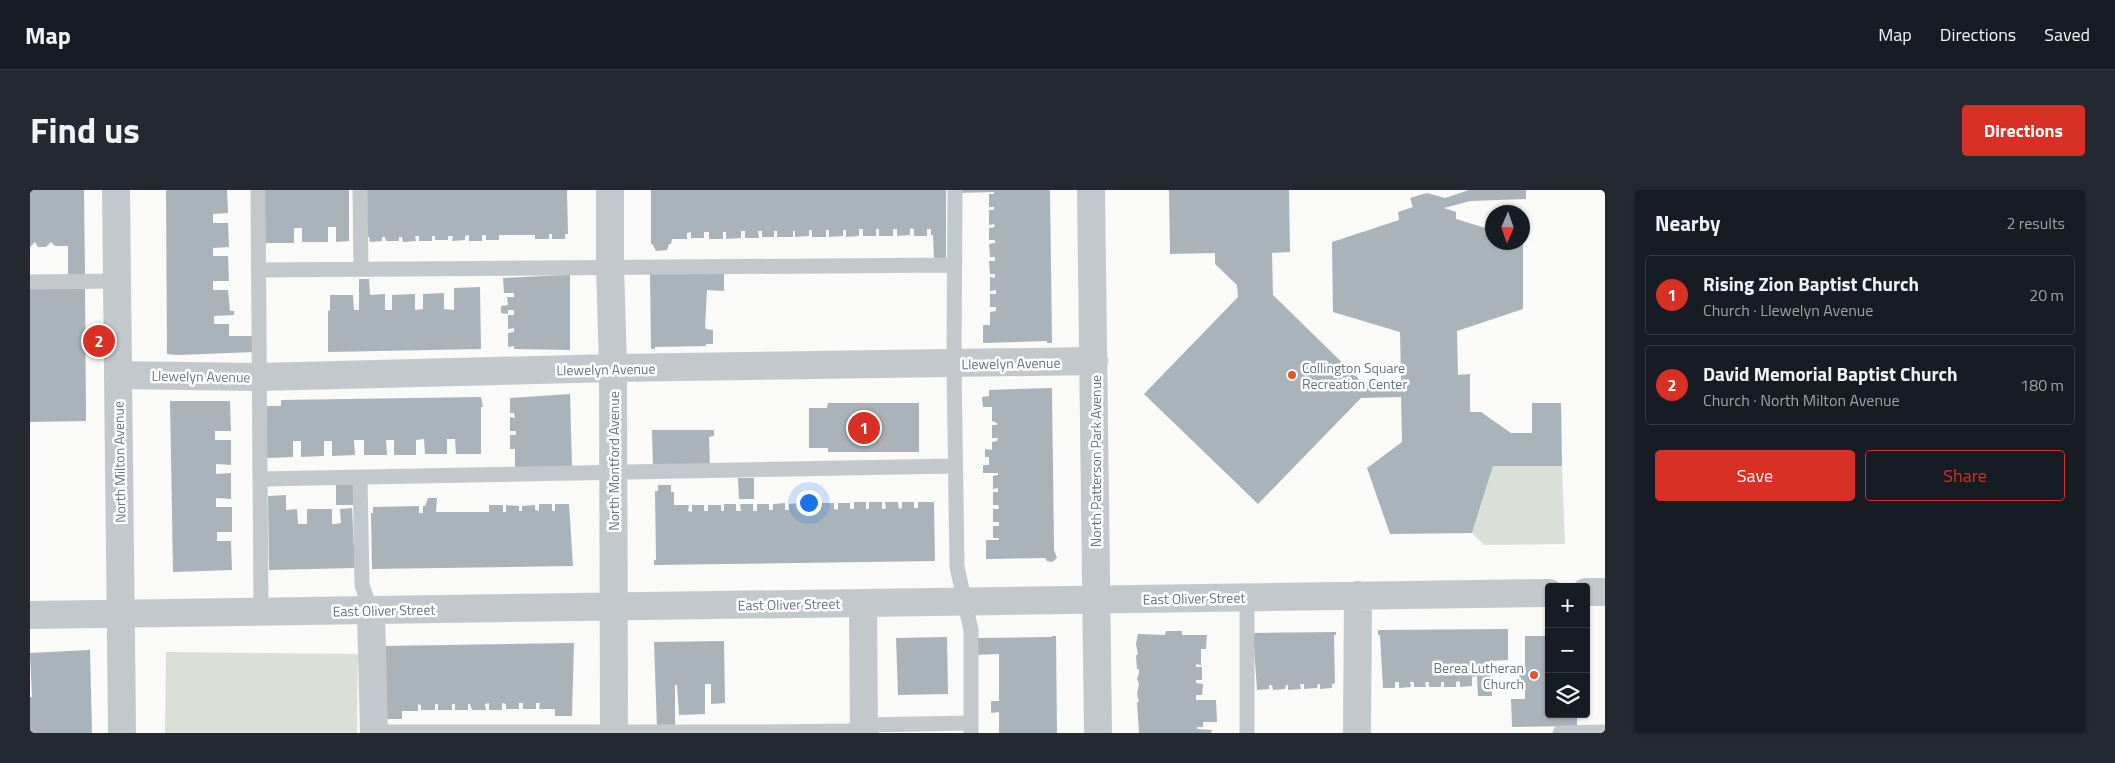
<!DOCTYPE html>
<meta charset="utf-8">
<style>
body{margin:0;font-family:"Titillium Web",sans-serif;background:#242831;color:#f1f3f6}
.controls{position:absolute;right:15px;bottom:15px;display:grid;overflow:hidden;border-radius:5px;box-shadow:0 1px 4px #0004}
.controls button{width:45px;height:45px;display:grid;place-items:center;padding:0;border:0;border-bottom:1px solid #363941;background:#171b24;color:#f1f3f6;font:25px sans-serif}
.compass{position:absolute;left:1455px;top:15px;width:45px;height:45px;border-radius:50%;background:#171b24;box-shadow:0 1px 4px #0004;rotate:182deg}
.you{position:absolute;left:778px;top:312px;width:18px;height:18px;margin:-12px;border:4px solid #fff;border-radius:50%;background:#1a73e8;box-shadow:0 0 0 8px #1a73e833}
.badge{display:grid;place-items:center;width:32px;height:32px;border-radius:50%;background:#d93025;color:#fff;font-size:16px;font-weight:700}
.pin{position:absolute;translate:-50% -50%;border:2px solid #fff;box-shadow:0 1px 5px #0006}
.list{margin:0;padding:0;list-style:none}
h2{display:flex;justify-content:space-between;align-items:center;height:65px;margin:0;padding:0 20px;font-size:21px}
h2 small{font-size:16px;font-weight:400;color:#9ea1a6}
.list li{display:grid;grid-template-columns:32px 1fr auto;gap:15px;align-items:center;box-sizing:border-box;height:80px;margin:0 10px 10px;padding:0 10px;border:1px solid #363941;border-radius:5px}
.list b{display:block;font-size:19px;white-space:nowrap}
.list p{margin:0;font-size:16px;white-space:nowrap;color:#9ea1a6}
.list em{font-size:16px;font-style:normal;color:#9ea1a6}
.actions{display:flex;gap:10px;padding:15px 20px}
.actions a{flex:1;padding:11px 0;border:1px solid #d93025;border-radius:5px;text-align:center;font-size:18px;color:#d93025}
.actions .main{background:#d93025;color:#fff}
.icon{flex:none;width:28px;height:28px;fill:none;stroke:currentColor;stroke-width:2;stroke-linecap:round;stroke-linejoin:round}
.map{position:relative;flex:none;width:1575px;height:543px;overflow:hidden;border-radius:5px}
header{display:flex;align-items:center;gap:30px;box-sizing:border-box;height:70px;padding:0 25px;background:#171b24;border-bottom:1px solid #363941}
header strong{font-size:24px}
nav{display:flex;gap:28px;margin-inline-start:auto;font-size:18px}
.intro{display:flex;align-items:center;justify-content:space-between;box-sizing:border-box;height:120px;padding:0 30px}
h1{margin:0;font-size:35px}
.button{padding:12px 22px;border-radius:5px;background:#d93025;color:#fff;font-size:18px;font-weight:700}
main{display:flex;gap:30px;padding:0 30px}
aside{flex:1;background:#171b24;border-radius:5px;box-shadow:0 1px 4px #0004}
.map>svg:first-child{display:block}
</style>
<header>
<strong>Map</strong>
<nav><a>Map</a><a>Directions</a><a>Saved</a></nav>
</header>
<div class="intro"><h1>Find us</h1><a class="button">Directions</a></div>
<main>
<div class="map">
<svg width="1575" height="543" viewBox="0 0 1575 543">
<rect width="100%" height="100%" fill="#fafaf8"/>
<!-- green -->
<path fill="#dadfd7" d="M1463,276h69l3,78 -81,1 -12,-12z
M136,462l192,2 -1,79h-192z"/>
<!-- building -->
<path fill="#aab3b9" d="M0,0h54l1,85h-17v-29h-13l-4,-4 -5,5h-8l-3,-5 -5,5z
M136,0h61l1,23 -15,1v9h15l1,24 -16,1v8h15l1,25h-16v9h15l2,21h4v4l-20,1v8h15v12h25l1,16 -78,3 -10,-1z
M232,0h87v51l-13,1v-15h-8v15h-26v-14h-8v15h-29z
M337,0h200l1,44h-3v5h-13v-5h-3v5h-14v-4h-36v5h-13v-5h-4v6h-13v-6l-4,1v4l-13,1 1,-5h-5v4h-13v-4h-3v5h-13v-5h-4l1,5 -13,1 -1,-5h-3v4h-13l-1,-4h-3v4l-12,1 -1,-5h-2z
M621,0h295v68h-12l-1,-23h-2v-6h-4v7h-13v-7l-4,-1v7l-13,1v-7h-4v7h-14v-7h-3v7h-13v-7h-4v7l-13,1v-7h-3v6l-14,1v-7h-3v7h-14v-7h-3v6l-14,1v-6h-2v6h-16v-6h-3v6h-12v-6h-4l1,7h-14v-7h-4v7l-15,1v-7h-3v7h-14v-7h-5v6h-13v-6l-4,1v6h-15l-1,5h-2l-2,6 -11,1 -3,-6 -2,-1z
M928,0h92l2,153h-5v-2l-64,2v-18h7v-13l6,-1v-4h-6v-13h6v-4l-6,1v-14l5,1v-4h-5l-1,-13h6v-4h-5l-1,-13 6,-1v-3h-6v-12l6,-1 -1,-3 -5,1v-15h5v-3h-5v-13h5v-2l-36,1z
M1139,0h120l1,62 -18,1 1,42 89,87 39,-1 -1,-49 -67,-20 -1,-70 67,-22 -1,-8 15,-5 -3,-9 17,-5 18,5 24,-8h57v9l-56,2 -26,7 12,4v7l36,11v12h31v67l-66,22 1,44 12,-1v38h11l30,21h21v-30h29l1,63h-69l-21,67 -82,1 -23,-66 35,-26 -1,-45 -40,1 -103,106 -114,-110 94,-97 -1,-12 -22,-21v-11l-45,1z
M540,83v77l-56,-1v-3l-6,1v-14l6,-1v-4l-6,1v-14h6v-5h-6v4l-7,-1v-7l7,-1 -1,-8h7v-4h-10l-1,-15 61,-3z
M620,83h74v18l-17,-1 -2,37 1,2 7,1v14h-7v2l-51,1v2h-4z
M329,89h10l1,16 15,-1v16h7v-15l23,-1v16l8,-1v-15l21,-1v16l10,1v-22l26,-1 1,62 -153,3v-42l2,1v-16h23l1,15h5z
M0,99h55l1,132 -56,1z
M1020,198h2l2,162 3,8 -5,4 -5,-1 -2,-3 -59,1v-19h12l1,-2h-6v-12h6v-4h-6v-13h6l-1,-4h-5v-13h5v-4l-5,1v-13l5,-1v-2h-15v-8h6v-8h-4v-8l7,1v-8l5,-1 1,-3h-6v-13h5v-2l-5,-2v-14h-9l-1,-10 7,-1v-6z
M540,204l2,74 -57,1v-20h-5v-14h6v-4h-6v-14l5,1 -1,-5h-4v-15z
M451,207l2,10h-2v47h-25l-1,-15h-8v15h-22l-1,-15 -8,1v15h-22v-15h-8l1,15h-23v-15h-10l1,15 -23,1v-15h-8v15l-23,1v-16h-8v16l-26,1v-52h14v-6z
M140,211h60l1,30h-16v9h16v25l-15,-1v10l15,-1v26l-15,-1v9h16v25h-15v9h14l1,29 -59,2z
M798,213h91v49h-91v-4h-19v-40h18z
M622,240h62v6l-5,1 1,30 -57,2z
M708,288h16v21h-15z
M306,294h17v21h-17z
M628,295h13v7h3v13h15l-1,6 4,1v-7h12v6h4v-6h13v6h3v-7h12v7h5l-1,-7h13v7h4v-7h12v6h4v-6l12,-1v7h4v-6l13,-1v7h3v-7h13l1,7h2v-7h13v6l4,1v-7h12v6h4v-7h12v7h3v-7h13v7h4l-1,-7h13l1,7 3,-1v-6h12v6h4v-6h16l1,59 -281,4v-5h2l-1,-69h3z
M256,305v15l11,-1 1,15h9v-15h25v15h4l5,-1 -1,-14 12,-1 3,60 -86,2 -1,-74z
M398,308h9l-1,14h53v-7h14v7h3v-7l13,1v5h3v-5l13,-1v5l4,1v-7h13v7h3v-7h14l4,62 -201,3 -1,-56h2v-6l46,-1v7h4v-7h2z
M1478,439v31l-17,1 1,35h-14l-1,-20 -5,1v9l-12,1v-5l-2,-1 -2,1v5h-12v-5h-3v5h-12v-5h-4l1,5h-12v-5h-4l1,5 -12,1v-6h-4v6h-12l-3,-53h-2v-5z
M1136,441h16v4h25l-1,14h-5v16l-5,-1v3h6v13h-6v3l7,1 -1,11h-6v5h20l1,22h-14v5h-6v2l15,1 -1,3h-72l-2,-31h2l-2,-8 2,-10 -2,-5 2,-6v-4h-2l-1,-14h2l-2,-11 2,-10 27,1z
M1306,442v3h-2l1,48 -3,1v4l-12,1v-5h-2l-1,4 -13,1v-5h-4l1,5 -13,1v-5h-2l-1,4 -12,1 -1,-5h-3v4l-12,1 -4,-57z
M1022,446h4l1,97h-58v-21l-8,1v-12h8v-47l-23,1v-17l76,-1z
M1495,446h24v78h28v12l-65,1 -1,-28h14v-16l-6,1v-18l6,1z
M917,447l1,57 -50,1 -2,-57z
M694,451l1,62 -14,1v-20h-6v30l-26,1 -2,-30h-2v42l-18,1 -3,-86z
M544,453l-2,73h-17v-7h-16l1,-6h-4v6h-13v-6h-4v6h-13v-5l-4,-1v7h-13v-7l-4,1 1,6h-14l-2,-6h-2v6h-13v-6h-3v6h-14v-6h-3v6h-14v-5l-3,-1v7h-16v8h-15l-4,-73z
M58,460h2l2,83h-62v-36h2l-2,-44z"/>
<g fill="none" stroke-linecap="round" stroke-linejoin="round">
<!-- service -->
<path stroke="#c3c8cc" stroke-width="15" d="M228,0l3,421
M330,0l1,79
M925,0l-1,174 3,203 14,63v102
M228,80l696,-5
M0,92l87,-1
M330,287l2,108 9,26
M231,289l694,-13
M1217,407v136
M344,542h391l85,-1 14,-6 107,-2
M1530,543l45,-1"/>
<!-- minor -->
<path stroke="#c3c8cc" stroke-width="28" d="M580,0v76l3,102 1,365
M88,185l142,2 353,-9 481,-7
M1556,402h19
M833,413l1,130
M341,421l3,122
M0,425l1519,-22
M1327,543l1,-138"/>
<!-- tertiary -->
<path stroke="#c3c8cc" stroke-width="28" d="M86,0l6,543
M1061,0l7,543"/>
</g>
<!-- markers -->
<g fill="#e4572e" stroke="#fff" stroke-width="2">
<circle cx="1262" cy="185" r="5"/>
<circle cx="1504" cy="485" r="5"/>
</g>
<g text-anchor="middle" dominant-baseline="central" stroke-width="5" stroke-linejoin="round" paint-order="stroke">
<!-- street labels -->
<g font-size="14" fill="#657683" stroke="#fff">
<text transform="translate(981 173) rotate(-1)">Llewelyn Avenue</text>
<text transform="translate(576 179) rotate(-1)">Llewelyn Avenue</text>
<text transform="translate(171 186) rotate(1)">Llewelyn Avenue</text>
<text transform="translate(583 271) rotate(-90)">North Montford Avenue</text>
<text transform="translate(1065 271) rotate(-90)">North Patterson Park Avenue</text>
<text transform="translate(89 272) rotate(-91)">North Milton Avenue</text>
<text transform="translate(1164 408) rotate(-1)">East Oliver Street</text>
<text transform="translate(759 414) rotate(-1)">East Oliver Street</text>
<text transform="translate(354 420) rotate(-1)">East Oliver Street</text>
</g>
<!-- poi labels -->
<g font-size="14" fill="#657683" stroke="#fff" text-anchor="start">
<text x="1272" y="177">Collington Square<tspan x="1272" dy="16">Recreation Center</tspan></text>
<text x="1494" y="477" text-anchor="end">Berea Lutheran<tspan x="1494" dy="16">Church</tspan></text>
</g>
</g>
</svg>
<div class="controls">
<button>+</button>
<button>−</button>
<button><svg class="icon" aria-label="layers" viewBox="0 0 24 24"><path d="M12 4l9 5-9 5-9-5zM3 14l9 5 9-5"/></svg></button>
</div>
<svg class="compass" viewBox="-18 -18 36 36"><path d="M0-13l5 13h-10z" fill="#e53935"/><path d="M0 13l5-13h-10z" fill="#9ea1a6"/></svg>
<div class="you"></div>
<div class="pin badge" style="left:834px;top:238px">1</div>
<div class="pin badge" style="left:69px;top:151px">2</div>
</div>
<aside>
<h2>Nearby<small>2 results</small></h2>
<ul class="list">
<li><span class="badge">1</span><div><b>Rising Zion Baptist Church</b><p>Church · Llewelyn Avenue</p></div><em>20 m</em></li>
<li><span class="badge">2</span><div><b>David Memorial Baptist Church</b><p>Church · North Milton Avenue</p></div><em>180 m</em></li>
</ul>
<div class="actions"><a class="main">Save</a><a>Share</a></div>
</aside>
</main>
